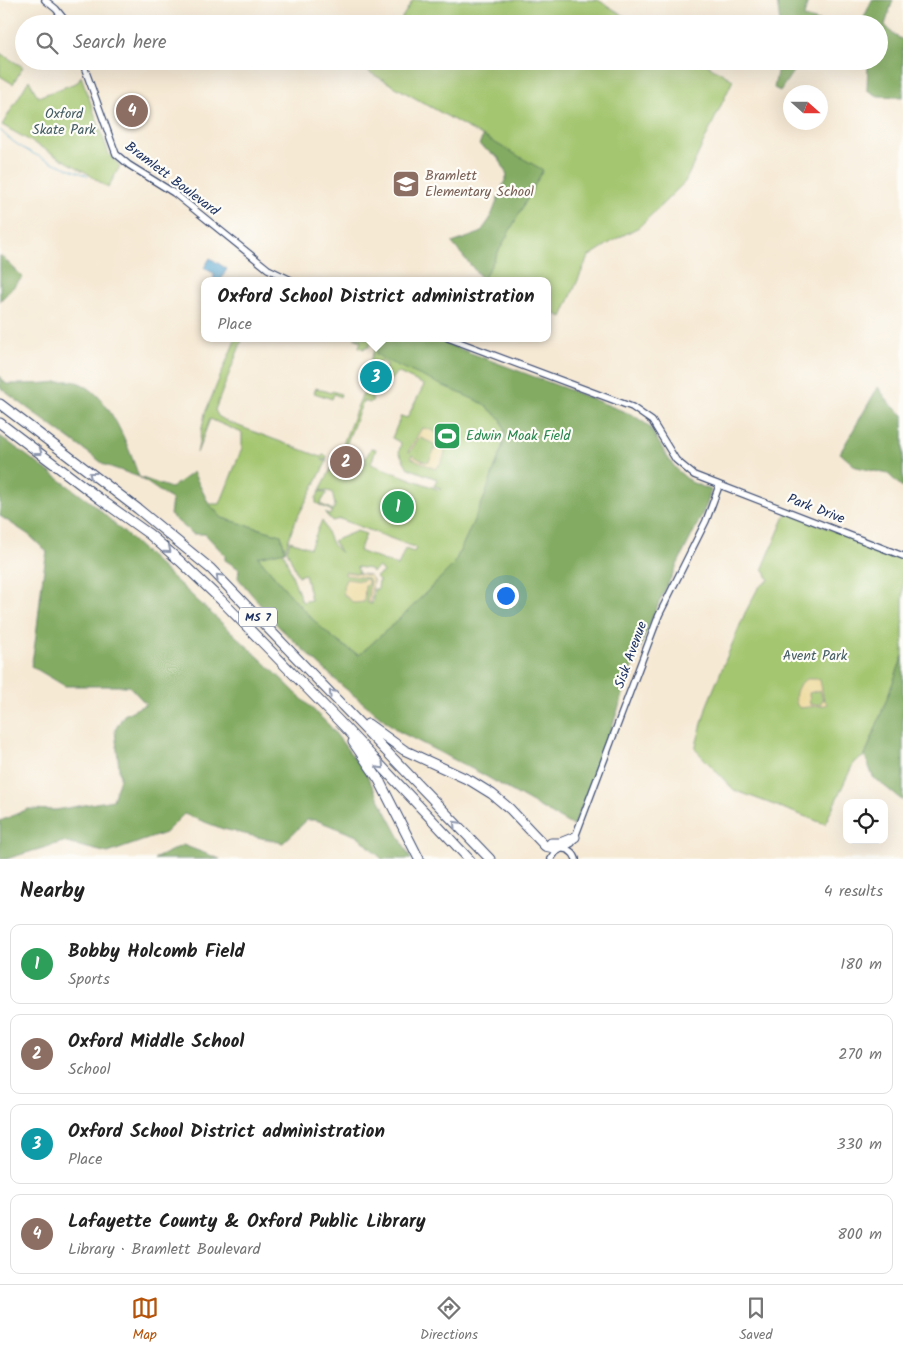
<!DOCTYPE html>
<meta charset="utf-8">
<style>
body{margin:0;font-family:Kalam,sans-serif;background:#f2f2f2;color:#222}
.controls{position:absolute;right:15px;bottom:15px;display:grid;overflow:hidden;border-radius:10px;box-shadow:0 5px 20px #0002}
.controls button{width:45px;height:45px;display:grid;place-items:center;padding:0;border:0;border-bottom:1px solid #e0e0e0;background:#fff;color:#222;font:25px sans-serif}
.compass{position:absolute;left:783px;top:85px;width:45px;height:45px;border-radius:50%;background:#fff;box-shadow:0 5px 20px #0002;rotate:111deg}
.you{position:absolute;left:505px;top:595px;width:18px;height:18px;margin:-12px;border:4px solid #fff;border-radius:50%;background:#1a73e8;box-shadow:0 0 0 8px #1a73e833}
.badge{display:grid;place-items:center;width:32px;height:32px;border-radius:50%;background:#b45309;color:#fff;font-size:16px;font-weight:700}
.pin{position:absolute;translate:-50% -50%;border:2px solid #fff;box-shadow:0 1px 5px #0006}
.popup{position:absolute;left:201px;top:277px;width:350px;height:65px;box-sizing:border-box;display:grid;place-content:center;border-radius:10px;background:#fff;filter:drop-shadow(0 1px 4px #0005);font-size:16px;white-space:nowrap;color:#767676}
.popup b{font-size:19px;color:#222}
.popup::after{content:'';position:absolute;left:50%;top:100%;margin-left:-10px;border:10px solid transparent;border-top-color:#fff}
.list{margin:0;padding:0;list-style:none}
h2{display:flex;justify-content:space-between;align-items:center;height:65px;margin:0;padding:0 20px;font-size:21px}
h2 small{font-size:16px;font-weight:400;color:#767676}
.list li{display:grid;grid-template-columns:32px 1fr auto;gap:15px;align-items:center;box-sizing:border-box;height:80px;margin:0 10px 10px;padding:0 10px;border:1px solid #e0e0e0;border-radius:10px}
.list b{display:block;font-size:19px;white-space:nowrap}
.list p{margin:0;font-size:16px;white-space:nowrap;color:#767676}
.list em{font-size:16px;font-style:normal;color:#767676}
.icon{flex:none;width:28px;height:28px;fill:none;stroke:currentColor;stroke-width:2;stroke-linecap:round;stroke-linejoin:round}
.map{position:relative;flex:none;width:903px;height:859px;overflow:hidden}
.search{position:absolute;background:#fff;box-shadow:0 5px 20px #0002;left:15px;right:15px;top:15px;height:55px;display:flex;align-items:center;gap:12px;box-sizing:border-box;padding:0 18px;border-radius:28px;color:#767676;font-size:19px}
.sheet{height:425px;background:#fff}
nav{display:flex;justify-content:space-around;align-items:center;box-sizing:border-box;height:70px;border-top:1px solid #e0e0e0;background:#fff;font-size:14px;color:#767676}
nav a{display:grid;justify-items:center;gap:2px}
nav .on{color:#b45309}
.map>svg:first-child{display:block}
</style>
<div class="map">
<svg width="903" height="859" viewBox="0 0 903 859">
<rect width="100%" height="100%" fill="#fdfcf7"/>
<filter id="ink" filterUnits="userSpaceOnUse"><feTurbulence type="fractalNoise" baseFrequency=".02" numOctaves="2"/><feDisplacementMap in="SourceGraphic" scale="10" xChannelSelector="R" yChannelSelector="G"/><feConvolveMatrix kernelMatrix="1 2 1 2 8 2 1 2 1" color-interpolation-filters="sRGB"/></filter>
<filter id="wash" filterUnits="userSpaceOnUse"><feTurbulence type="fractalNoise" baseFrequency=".0096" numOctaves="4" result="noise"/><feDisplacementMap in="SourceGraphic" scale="20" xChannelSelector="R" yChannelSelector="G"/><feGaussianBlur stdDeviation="1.12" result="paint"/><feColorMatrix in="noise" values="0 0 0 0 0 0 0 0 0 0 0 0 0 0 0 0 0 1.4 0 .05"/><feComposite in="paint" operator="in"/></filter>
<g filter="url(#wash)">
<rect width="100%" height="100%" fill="#f6e9d4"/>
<!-- green -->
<path fill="#a4c66f" stroke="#607a66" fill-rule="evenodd" d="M413,0h185l40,24h-240z
M0,53l23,14 -10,17 -13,-8z
M375,61h326l32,19 -48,102 -46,45 -23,12 -28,18 -26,60 -15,-7v-29l-64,-1 59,-110 -173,-98z
M81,76l28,78 11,12 -12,22 -21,-15 -85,-48 27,-45 9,17 40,-15z
M236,338h7l-28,72 3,6 10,6 93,35 2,-2 4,1 -1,4 -4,-1 1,2h4l-33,63 -9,27 -4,-16 -59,-17 -13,-14h11l22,-56v-15l-32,-14 -13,34 8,-40z
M354,338h19l-4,9h-4l-1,2 -5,-2 2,-6z
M379,338h2l-5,16 106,49 19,16 5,17 -21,60 -31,68 -47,48 -48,43c-40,-20 -72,-65 -101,-98l25,-6 19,51 9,-2 -6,-26 -7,2 -1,-2 -10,-24 3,-9 20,7 12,-28 10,24 9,9 -8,-12 24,-10 9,3 -7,17 39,15 7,-17 9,3 2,-4 -76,-29 -8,2 -7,-8 5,2 2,-4 -16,-8v-5l4,-7 7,2 -7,11 13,6 2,-5 -3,-13 -12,-2 16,-31 7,4 8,-13h2l8,9 -1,3h-3l1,2 9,-1 -2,-3 6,-12 5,1 -5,15 69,26 1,-2 -7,-2 3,-7 -29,-11 -9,-16 2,-9 -9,-5 9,-22 6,2 17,-33 -27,-13 -16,20h-2l3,-10 -1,-1 6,-17 -7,-3 -5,13 -3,-2 1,-4 -5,-2zM357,567l13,2 2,3 7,-5 4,5 -7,5 3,3 -1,9h-4l-2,15h-2l3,-24 -4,-5 -10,-1z
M316,388l15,5 1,-2 9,3 -1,3 -6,-3 -2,5 -18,-6z
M365,394l6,2 2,4 -3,3 -7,-2 -17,44 -3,-1 19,-49z
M787,511l116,49v96l-38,100 -11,6 -29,62 -91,-34 -39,-41 12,-44 38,-92 13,-25 11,-8 -6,-12z"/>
<!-- forest -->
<path fill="#83ab62" stroke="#4f6d60" d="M777,0h31l-4,17 15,4v3h-39z
M872,0h21l-8,25 9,10 9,5v57l-25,-1 -11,-6 1,-29h11v-37h-18z
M779,61h21l-20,30 -6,-3z
M483,136l60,34 -60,110 -31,-37 28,-10 10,-14 17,-44 -8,-17 -20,-13z
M0,255l23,22 -23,24z
M381,338h50l149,56 53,21 16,11 19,32 10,13 13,11 20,8 -4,14c-21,45 -45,88 -63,134 -25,62 -42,128 -71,188l-93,-53 -82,-42 -57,-46 -62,-58 -41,-49 1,-9 -14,-9v-5l-20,-21h-12l-23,-19 2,-15 -33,-23 -34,-12 -105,-77v-12l6,8c14,0 28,0 42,-1 7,0 16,-3 23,-2 36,4 58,67 68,96l32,11 22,-16 16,32 13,14 59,17 4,16 -27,6c29,33 62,78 101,98l48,-43 47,-48 31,-68 21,-60 -5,-17 -19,-16 -97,-43 -9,-6z
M878,387l12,17 13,11v73l-15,-14 -32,-7 -16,-14z
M0,436l93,68 171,158 65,63 36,47 46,87h-29l-23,-22 -43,-17h-9l-24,23 -60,-14 -39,-15 -19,19 -57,20 -45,-11 -57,17h-6v-38l28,-12 28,1 57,-10 7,-22 -5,-48 9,-15 22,-11 -17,-18h-64l-34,-20c8,-38 8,-76 16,-114l-18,-17 -29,-19z
M903,656v145l-30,-24 -8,-21z
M183,845l37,14h-66z"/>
<!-- sand -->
<path fill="#eeda9e" stroke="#84847e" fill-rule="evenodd" d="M422,428c23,2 31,26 13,41l-25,-12 2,-2 13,7 4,-1 6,-12 -1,-5 -13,-6 -3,1 -8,13h-2z
M345,572l24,3 4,5 -3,23h-3l3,-22 -2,-3 -23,-3z
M346,579l15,2 4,-2 3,1v4l-3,2 -1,16 -10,1 -10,-8 -1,-8z
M807,679h10l3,1 4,20 3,3 -1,2 -26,3 -3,-3c-4,-10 0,-21 10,-26zM820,690l3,10 -3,4 -10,1 -1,-12z"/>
<!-- water -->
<path fill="#55a5cf" stroke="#386a96" d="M210,258l17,11 -7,12 -7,-3 2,-4 -11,-6z"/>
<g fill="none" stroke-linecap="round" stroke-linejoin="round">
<!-- stream -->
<path stroke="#55a5cf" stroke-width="1" d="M0,130c24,25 57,33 88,46"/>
</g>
</g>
<g filter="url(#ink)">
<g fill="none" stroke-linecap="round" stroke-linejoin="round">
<!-- tertiary casing -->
<g stroke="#3c4b70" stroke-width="8">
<path id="tertiary" d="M45,0l11,9 12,15
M82,61l34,93 13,11 45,28 94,76 25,12
M448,338l184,69 20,14 24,39 18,15 209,81
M563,848l9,-5 3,-6 84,-222 47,-94 13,-35
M551,859l7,-10c9,-1 15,2 18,10"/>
</g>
<!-- motorway casing -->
<g stroke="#3c4b70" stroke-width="11">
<path id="motorway" d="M0,404l138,105 73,60 279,290
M0,423l100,76 49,35 31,27 41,39 118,121 130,138
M368,724l36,26 67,31 21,13 18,15 35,37 13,3
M353,742l26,38 40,79
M551,843h9l15,-6"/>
</g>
<!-- tertiary -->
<use href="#tertiary" stroke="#fff" stroke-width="5.5"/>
<!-- motorway -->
<use href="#motorway" stroke="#fff" stroke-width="9"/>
</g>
<!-- one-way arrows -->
<defs><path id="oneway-chevron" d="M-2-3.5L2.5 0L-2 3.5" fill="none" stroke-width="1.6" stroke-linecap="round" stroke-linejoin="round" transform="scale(1.25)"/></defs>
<g stroke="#8d97ae">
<use href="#oneway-chevron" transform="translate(39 452) rotate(37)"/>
<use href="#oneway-chevron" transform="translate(92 475) rotate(-143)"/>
<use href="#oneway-chevron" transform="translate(168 550) rotate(41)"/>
<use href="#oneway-chevron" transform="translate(219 577) rotate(-134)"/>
<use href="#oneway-chevron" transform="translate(332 693) rotate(-134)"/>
<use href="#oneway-chevron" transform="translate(381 766) rotate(47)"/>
<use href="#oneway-chevron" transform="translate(456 824) rotate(-134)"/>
</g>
</g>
<!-- icons -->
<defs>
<g id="school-square" transform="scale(1.4375)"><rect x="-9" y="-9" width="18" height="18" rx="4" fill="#8d6e63" stroke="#fdfcf7"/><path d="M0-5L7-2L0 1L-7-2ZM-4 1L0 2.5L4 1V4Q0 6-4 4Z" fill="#fff"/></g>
<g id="stadium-square" transform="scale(1.4375)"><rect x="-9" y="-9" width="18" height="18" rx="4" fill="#2e9e5b" stroke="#fdfcf7"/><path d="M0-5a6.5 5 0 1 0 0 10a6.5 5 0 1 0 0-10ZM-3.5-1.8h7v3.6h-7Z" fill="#fff"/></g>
</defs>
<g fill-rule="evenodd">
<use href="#school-square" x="406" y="184"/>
<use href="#stadium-square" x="447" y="436"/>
</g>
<g text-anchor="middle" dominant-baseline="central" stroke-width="4.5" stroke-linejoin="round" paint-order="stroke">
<!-- shield labels -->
<rect fill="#fdfcf7" stroke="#5f6c8c" stroke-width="1" x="239" y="607.5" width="38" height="19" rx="4"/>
<g font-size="12" font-weight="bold" fill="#1b2f5e">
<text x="258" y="617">MS 7</text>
</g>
<!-- park labels -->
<g font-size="14" fill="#445c63" stroke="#fdfcf7">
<text x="64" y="114">Oxford<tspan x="64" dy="16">Skate Park</tspan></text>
<text x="815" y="656">Avent Park</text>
</g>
<!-- education labels -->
<g font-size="14" fill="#785e54" stroke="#fdfcf7" text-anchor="start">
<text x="425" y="176">Bramlett<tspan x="425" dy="16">Elementary School</tspan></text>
</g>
<!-- street labels -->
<g font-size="14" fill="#1b2f5e" stroke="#fdfcf7">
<text transform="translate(172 179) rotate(37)">Bramlett Boulevard</text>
<text transform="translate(816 509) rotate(21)">Park Drive</text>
<text transform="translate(631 655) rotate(-70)">Sisk Avenue</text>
</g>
<!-- leisure labels -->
<g font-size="14" fill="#27864d" stroke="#fdfcf7" text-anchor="start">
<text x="466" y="436">Edwin Moak Field</text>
</g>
</g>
</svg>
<div class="controls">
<button><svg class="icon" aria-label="locate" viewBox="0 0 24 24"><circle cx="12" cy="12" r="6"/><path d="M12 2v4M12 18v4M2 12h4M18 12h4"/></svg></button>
</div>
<svg class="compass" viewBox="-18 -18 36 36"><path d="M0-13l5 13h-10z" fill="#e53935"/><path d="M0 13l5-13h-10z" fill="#767676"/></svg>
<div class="you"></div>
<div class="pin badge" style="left:398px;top:507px;background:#2e9e5b">1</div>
<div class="pin badge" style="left:346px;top:462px;background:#8d6e63">2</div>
<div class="pin badge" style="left:376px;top:377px;background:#0f9aa8">3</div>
<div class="popup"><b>Oxford School District administration</b>Place</div>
<div class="pin badge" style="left:132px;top:111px;background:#8d6e63">4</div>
<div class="search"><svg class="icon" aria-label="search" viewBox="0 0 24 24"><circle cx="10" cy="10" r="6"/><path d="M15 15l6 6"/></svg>Search here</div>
</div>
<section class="sheet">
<h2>Nearby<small>4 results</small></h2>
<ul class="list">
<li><span class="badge" style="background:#2e9e5b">1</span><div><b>Bobby Holcomb Field</b><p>Sports</p></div><em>180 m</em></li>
<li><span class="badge" style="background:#8d6e63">2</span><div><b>Oxford Middle School</b><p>School</p></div><em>270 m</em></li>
<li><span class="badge" style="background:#0f9aa8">3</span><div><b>Oxford School District administration</b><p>Place</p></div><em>330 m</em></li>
<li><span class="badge" style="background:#8d6e63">4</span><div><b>Lafayette County &amp; Oxford Public Library</b><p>Library · Bramlett Boulevard</p></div><em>800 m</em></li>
</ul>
</section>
<nav>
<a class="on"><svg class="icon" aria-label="map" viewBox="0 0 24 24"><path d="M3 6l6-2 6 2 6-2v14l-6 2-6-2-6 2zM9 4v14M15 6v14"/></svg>Map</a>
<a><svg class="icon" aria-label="directions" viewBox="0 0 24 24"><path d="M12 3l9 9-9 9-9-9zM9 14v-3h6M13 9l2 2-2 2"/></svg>Directions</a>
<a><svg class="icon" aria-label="saved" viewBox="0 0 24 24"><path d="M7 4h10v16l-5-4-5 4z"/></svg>Saved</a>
</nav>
